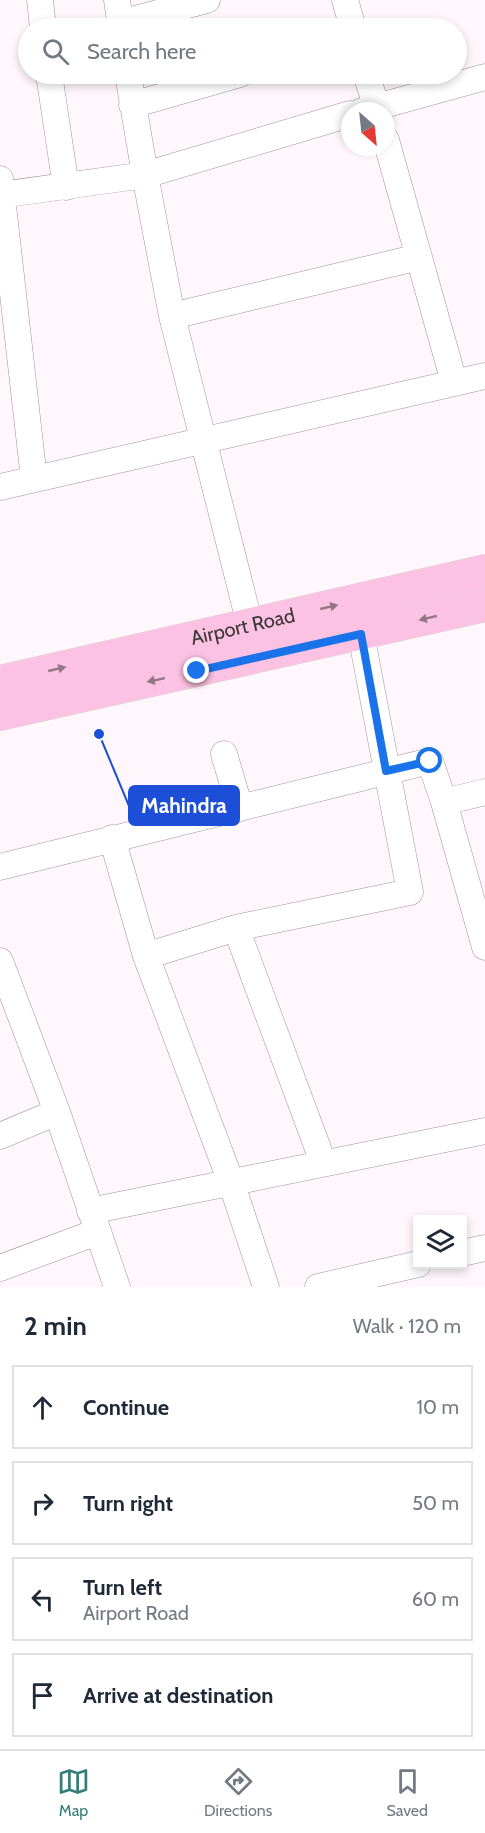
<!DOCTYPE html>
<meta charset="utf-8">
<style>
body{margin:0;font-family:Cabin,sans-serif;background:#f2f2f3;color:#1f2937}
.controls{position:absolute;right:18px;bottom:18px;display:grid;overflow:hidden;border-radius:0px;box-shadow:0 3px 9px #0003}
.controls button{width:54px;height:54px;display:grid;place-items:center;padding:0;border:0;border-bottom:2px solid #e0e1e3;background:#fff;color:#1f2937;font:30px sans-serif}
.compass{position:absolute;left:341px;top:102px;width:54px;height:54px;border-radius:50%;background:#fff;box-shadow:0 3px 9px #0003;rotate:153deg}
.stop{position:absolute;width:18px;height:18px;margin:-14px;border:4px solid #1a73e8;border-radius:50%;background:#fff}
.stop.end{background:#1a73e8;border-color:#fff;box-shadow:0 2px 6px #0008}
.list{margin:0;padding:0;list-style:none}
h2{display:flex;justify-content:space-between;align-items:center;height:78px;margin:0;padding:0 24px;font-size:26px}
h2 small{font-size:20px;font-weight:400;color:#747a83}
.list li{display:grid;grid-template-columns:39px 1fr auto;gap:18px;align-items:center;box-sizing:border-box;height:84px;margin:0 12px 12px;padding:0 12px;border:2px solid #e0e1e3;border-radius:0px}
.list b{display:block;font-size:22px;white-space:nowrap}
.list p{margin:0;font-size:20px;white-space:nowrap;color:#747a83}
.list em{font-size:20px;font-style:normal;color:#747a83}
.icon{flex:none;width:33px;height:33px;fill:none;stroke:currentColor;stroke-width:2;stroke-linecap:round;stroke-linejoin:round}
.map{position:relative;flex:none;width:485px;height:1287px;overflow:hidden}
.search{position:absolute;background:#fff;box-shadow:0 3px 9px #0003;left:18px;right:18px;top:18px;height:66px;display:flex;align-items:center;gap:15px;box-sizing:border-box;padding:0 21px;border-radius:33px;color:#747a83;font-size:22px}
.sheet{height:462px;background:#fff}
nav{display:flex;justify-content:space-around;align-items:center;box-sizing:border-box;height:84px;border-top:2px solid #e0e1e3;background:#fff;font-size:16px;color:#747a83}
nav a{display:grid;justify-items:center;gap:3px}
nav .on{color:#367e7a}
.map>svg:first-child{display:block}
</style>
<div class="map">
<svg width="485" height="1287" viewBox="0 0 485 1287">
<rect width="100%" height="100%" fill="#fff7fb"/>
<g fill="none" stroke-linecap="round" stroke-linejoin="round">
<!-- minor casing -->
<g stroke="#9c9498" stroke-width="27">
<path id="minor" d="M40,0l3,28
M117,0l4,28
M345,0l8,28
M120,23l87,-23
M49,74l17,113
M128,74l17,101 27,141 78,309
M366,74l12,37
M132,105l108,-31
M362,111l123,-34
M386,140l68,242
M0,179l34,300
M0,195l145,-20 205,-61
M172,316l247,-59
M0,487l485,-111
M224,754l16,54
M444,802l41,-10
M112,838l34,118 85,226 35,105
M0,867l430,-106 14,41 41,145
M236,928l87,234
M146,956l90,-28 174,-36 -49,-258
M0,961l57,151 60,175
M0,1136l57,-24
M90,1211l395,-80
M462,1253l23,-5
M0,1268l97,-36
M318,1287l100,-23"/>
</g>
<!-- major casing -->
<g stroke="#d8d7d7" stroke-width="34">
<g id="major">
<path id="s1" d="M0,682l485,-111"/>
<path d="M0,714l485,-109"/>
</g>
</g>
<!-- minor -->
<use href="#minor" stroke="#fff" stroke-width="26"/>
<!-- major -->
<use href="#major" stroke="#fcc2e3" stroke-width="33"/>
</g>
<!-- one-way arrows -->
<defs><path id="oneway-solid" d="M-6-.8H1V-3.2L6.5 0L1 3.2V.8H-6Z" transform="scale(1.5)"/></defs>
<g fill="#927686">
<use href="#oneway-solid" transform="translate(329 607) rotate(-13)"/>
<use href="#oneway-solid" transform="translate(428 618) rotate(167)"/>
<use href="#oneway-solid" transform="translate(57 669) rotate(-13)"/>
<use href="#oneway-solid" transform="translate(156 680) rotate(168)"/>
</g>
<g fill="none" stroke-linecap="round" stroke-linejoin="round">
<!-- route -->
<path stroke="#1a73e8" stroke-width="8" d="M197,671l164,-37 25,137 44,-10"/>
</g>
<g text-anchor="middle" dominant-baseline="central" stroke-width="6" stroke-linejoin="round" paint-order="stroke">
<!-- street labels -->
<g font-size="20" fill="#3b3739" stroke="#fff">
<text stroke="none"><textPath href="#s1" startOffset="249">Airport Road</textPath></text>
</g>
</g>
<!-- callouts -->
<path fill="none" stroke="#1d4ed8" stroke-width="2" d="M99 734L129 806"/>
<circle fill="#1d4ed8" stroke="#fff" stroke-width="2" cx="99" cy="734" r="6"/>
<rect fill="#1d4ed8" stroke="#1d4ed8" stroke-width="2" x="129" y="786" width="110" height="39" rx="6"/>
<g font-size="21" text-anchor="middle" font-weight="bold" fill="#fff">
<text x="184" y="813">Mahindra</text>
</g>
</svg>
<div class="controls">
<button><svg class="icon" aria-label="layers" viewBox="0 0 24 24"><path d="M12 4l9 5-9 5-9-5zM3 14l9 5 9-5"/></svg></button>
</div>
<svg class="compass" viewBox="-18 -18 36 36"><path d="M0-13l5 13h-10z" fill="#e53935"/><path d="M0 13l5-13h-10z" fill="#747a83"/></svg>
<div class="stop" style="left:430px;top:761px"></div>
<div class="stop end" style="left:197px;top:671px"></div>
<div class="search"><svg class="icon" aria-label="search" viewBox="0 0 24 24"><circle cx="10" cy="10" r="6"/><path d="M15 15l6 6"/></svg>Search here</div>
</div>
<section class="sheet">
<h2>2 min<small>Walk · 120 m</small></h2>
<ul class="list">
<li><svg class="icon" aria-label="ahead" viewBox="0 0 24 24"><path d="M12 20V5M6 11l6-6 6 6"/></svg><div><b>Continue</b></div><em>10 m</em></li>
<li><svg class="icon" aria-label="right" viewBox="0 0 24 24"><path d="M7 20v-9h11M14 6l5 5-5 5"/></svg><div><b>Turn right</b></div><em>50 m</em></li>
<li><svg class="icon" aria-label="left" viewBox="0 0 24 24"><path d="M17 20v-9H6M10 6l-5 5 5 5"/></svg><div><b>Turn left</b><p>Airport Road</p></div><em>60 m</em></li>
<li><svg class="icon" aria-label="arrive" viewBox="0 0 24 24"><path d="M6 21V4h12l-3 4 3 4H6"/></svg><div><b>Arrive at destination</b></div></li>
</ul>
</section>
<nav>
<a class="on"><svg class="icon" aria-label="map" viewBox="0 0 24 24"><path d="M3 6l6-2 6 2 6-2v14l-6 2-6-2-6 2zM9 4v14M15 6v14"/></svg>Map</a>
<a><svg class="icon" aria-label="directions" viewBox="0 0 24 24"><path d="M12 3l9 9-9 9-9-9zM9 14v-3h6M13 9l2 2-2 2"/></svg>Directions</a>
<a><svg class="icon" aria-label="saved" viewBox="0 0 24 24"><path d="M7 4h10v16l-5-4-5 4z"/></svg>Saved</a>
</nav>
